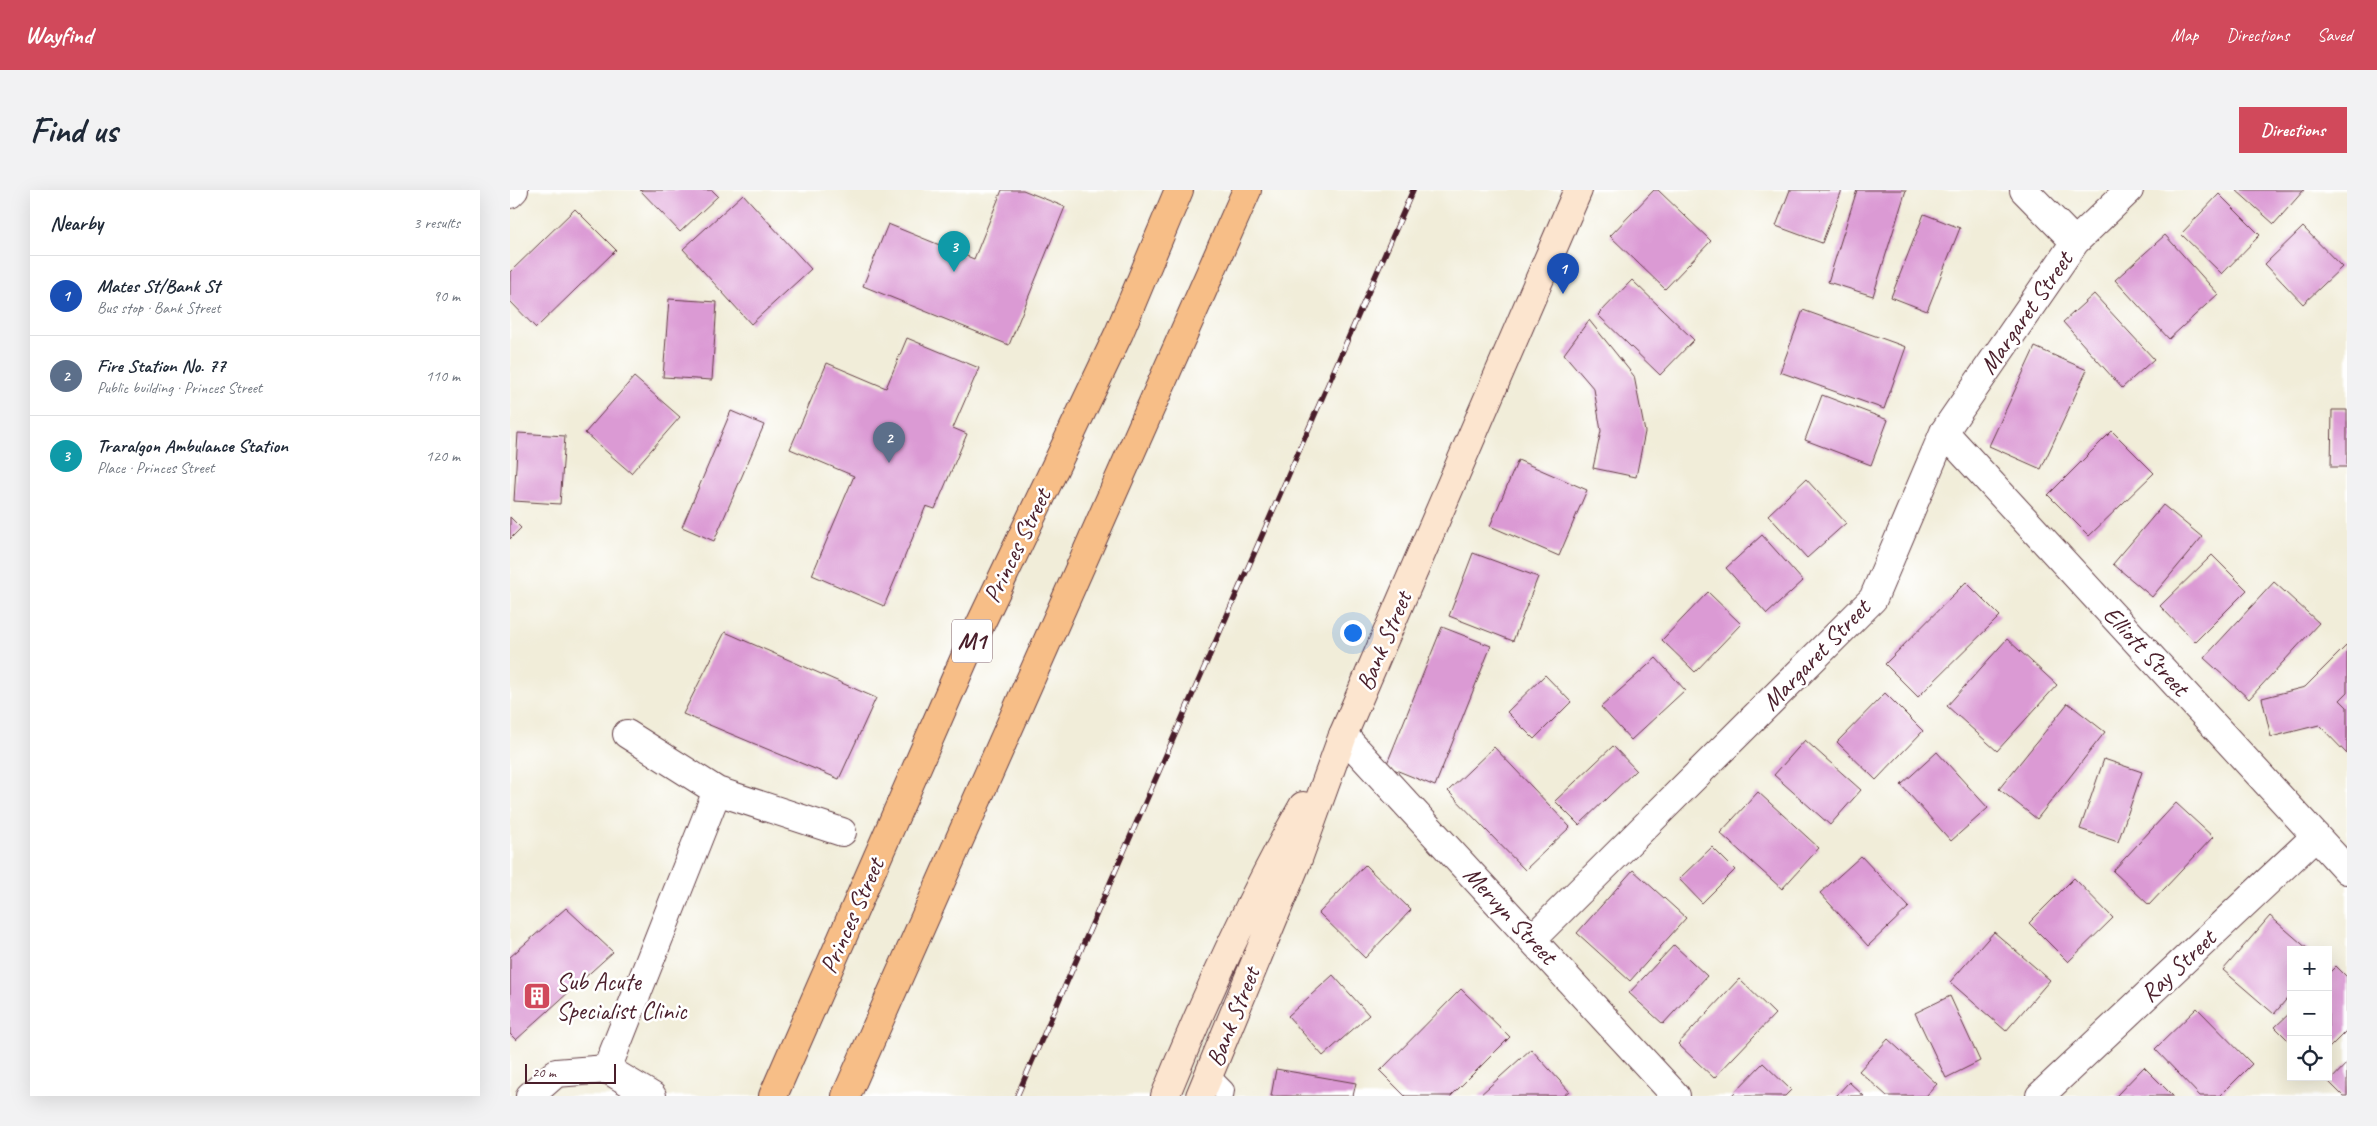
<!DOCTYPE html>
<meta charset="utf-8">
<style>
body{margin:0;font-family:Caveat,sans-serif;background:#f2f2f3;color:#1f2937}
.controls{position:absolute;right:15px;bottom:15px;display:grid;overflow:hidden;border-radius:0px;box-shadow:0 5px 20px #0002}
.controls button{width:45px;height:45px;display:grid;place-items:center;padding:0;border:0;border-bottom:1px solid #e0e1e3;background:#fff;color:#1f2937;font:25px sans-serif}
.scale{position:absolute;left:15px;bottom:12px;width:91px;box-sizing:border-box;padding-left:5px;border:2px solid #4a1f2b;border-top:0;font-size:14px;line-height:18px;white-space:nowrap;color:#4a1f2b;-webkit-text-stroke:4px #fff;paint-order:stroke}
.you{position:absolute;left:842px;top:442px;width:18px;height:18px;margin:-12px;border:4px solid #fff;border-radius:50%;background:#1a73e8;box-shadow:0 0 0 8px #1a73e833}
.badge{display:grid;place-items:center;width:32px;height:32px;border-radius:50%;background:#d1495b;color:#fff;font-size:16px;font-weight:700}
.pin{position:absolute;translate:-50% -41px;filter:drop-shadow(0 1px 2px #0008)}
.pin::after{content:'';position:absolute;top:26px;width:18px;height:15px;background:inherit;clip-path:polygon(0 0,100% 0,50% 100%)}
.list{margin:0;padding:0;list-style:none}
h2{display:flex;justify-content:space-between;align-items:center;height:65px;margin:0;padding:0 20px;font-size:21px}
h2 small{font-size:16px;font-weight:400;color:#747a83}
.list li{display:grid;grid-template-columns:32px 1fr auto;gap:15px;align-items:center;box-sizing:border-box;height:80px;padding:0 20px;border-top:1px solid #e0e1e3}
.list b{display:block;font-size:19px;white-space:nowrap}
.list p{margin:0;font-size:16px;white-space:nowrap;color:#747a83}
.list em{font-size:16px;font-style:normal;color:#747a83}
.icon{flex:none;width:28px;height:28px;fill:none;stroke:currentColor;stroke-width:2;stroke-linecap:round;stroke-linejoin:round}
.map{position:relative;flex:none;width:1837px;height:906px;overflow:hidden;border-radius:0px}
header{display:flex;align-items:center;gap:30px;box-sizing:border-box;height:70px;padding:0 25px;background:#d1495b;color:#fff}
header strong{font-size:24px}
nav{display:flex;gap:28px;margin-inline-start:auto;font-size:18px}
.intro{display:flex;align-items:center;justify-content:space-between;box-sizing:border-box;height:120px;padding:0 30px}
h1{margin:0;font-size:35px}
.button{padding:12px 22px;border-radius:0px;background:#d1495b;color:#fff;font-size:18px;font-weight:700}
main{display:flex;gap:30px;padding:0 30px}
aside{flex:1;background:#fff;border-radius:0px;box-shadow:0 5px 20px #0002}
.map>svg:first-child{display:block}
</style>
<header>
<strong>Wayfind</strong>
<nav><a>Map</a><a>Directions</a><a>Saved</a></nav>
</header>
<div class="intro"><h1>Find us</h1><a class="button">Directions</a></div>
<main>
<aside>
<h2>Nearby<small>3 results</small></h2>
<ul class="list">
<li><span class="badge" style="background:#1a4fb4">1</span><div><b>Mates St/Bank St</b><p>Bus stop · Bank Street</p></div><em>90 m</em></li>
<li><span class="badge" style="background:#5c6f8a">2</span><div><b>Fire Station No. 77</b><p>Public building · Princes Street</p></div><em>110 m</em></li>
<li><span class="badge" style="background:#0f9aa8">3</span><div><b>Traralgon Ambulance Station</b><p>Place · Princes Street</p></div><em>120 m</em></li>
</ul>
</aside>
<div class="map">
<svg width="1837" height="906" viewBox="0 0 1837 906">
<rect width="100%" height="100%" fill="#fff"/>
<filter id="ink" filterUnits="userSpaceOnUse"><feTurbulence type="fractalNoise" baseFrequency=".02" numOctaves="2"/><feDisplacementMap in="SourceGraphic" scale="10" xChannelSelector="R" yChannelSelector="G"/><feConvolveMatrix kernelMatrix="1 2 1 2 8 2 1 2 1" color-interpolation-filters="sRGB"/></filter>
<filter id="wash" filterUnits="userSpaceOnUse"><feTurbulence type="fractalNoise" baseFrequency=".0096" numOctaves="4" result="noise"/><feDisplacementMap in="SourceGraphic" scale="20" xChannelSelector="R" yChannelSelector="G"/><feGaussianBlur stdDeviation="1.12" result="paint"/><feColorMatrix in="noise" values="0 0 0 0 0 0 0 0 0 0 0 0 0 0 0 0 0 1.4 0 .05"/><feComposite in="paint" operator="in"/></filter>
<g filter="url(#wash)">
<rect width="100%" height="100%" fill="#f1edd9"/>
<g id="blocks">
<!-- building -->
<path fill="#db9ad4" d="M130,0h72l6,6 -38,36z
M492,0h21l42,17 -56,138 -146,-59 25,-62 86,35z
M1144,0h4l53,51 -46,48 -55,-53z
M1280,0h52l-20,53 -46,-17z
M1347,0h49l-33,106 -45,-14z
M1726,0h68l-30,34z
M233,4l68,75 -60,55 -68,-75z
M1709,4l41,41 -38,39 -41,-40z
M65,19l41,41 -80,78 -26,-27v-29z
M1414,24l36,14 -33,83 -36,-14z
M1793,37l39,40 -39,37 -38,-40z
M1655,45l53,59 -49,45 -54,-59z
M1122,90l62,60 -34,35 -62,-60z
M1584,104l60,65 -32,29 -59,-66z
M159,109l48,3 -5,78 -49,-3z
M1293,120l103,37 -22,62 -104,-37z
M1079,130l45,56 11,56 -9,45 -43,-9 8,-37 -7,-42 -30,-35z
M397,148l72,30 -26,60 14,6 -32,75 -9,-3 -42,100 -72,-31 42,-99 -64,-27 37,-86 59,25z
M1525,157l52,23 -46,99 -52,-23z
M124,187l46,40 -49,56 -46,-40z
M1312,205l66,25 -17,45 -66,-25z
M1822,220h15v57h-16z
M221,221l33,14 -50,116 -32,-14z
M1602,241l42,42 -65,63 -41,-41z
M8,243l47,3 -5,68 -46,-3z
M1008,270l69,30 -28,66 -69,-30z
M1296,289l40,44 -39,35 -39,-43z
M1653,315l39,32 -50,60 -39,-33z
M0,327l11,11 -11,11z
M1252,345l41,46 -36,33 -41,-46z
M963,363l65,24 -25,64 -64,-25z
M1702,365l35,35 -52,52 -35,-36z
M1456,392l34,34 -82,81 -33,-33z
M1764,392l45,41 -70,76 -45,-41z
M1198,402l33,32 -46,48 -33,-32z
M932,437l49,19 -56,140 -49,-20z
M215,442l151,66 -37,81 -156,-65z
M1497,449l50,46 -60,66 -50,-45z
M1837,455v48l-7,7 7,7v47l-28,-29 -48,12 -9,-39 43,-11z
M1146,468l29,32 -54,50 -30,-33z
M1035,485l26,27 -37,37 -27,-27z
M1375,503l38,38 -47,49 -39,-38z
M1558,513l37,29 -68,87 -38,-30z
M1295,550l56,50 -31,35 -56,-50z
M1103,556l23,24 -57,55 -24,-24z
M984,557l76,80 -45,43 -77,-79z
M1427,562l51,56 -37,33 -50,-56z
M1594,569l38,13 -24,70 -38,-13z
M1248,602l61,56 -37,41 -62,-56z
M1666,613l37,34 -64,68 -36,-34z
M1202,657l23,23 -33,33 -23,-24z
M1351,666l48,51 -41,39 -48,-53z
M855,675l46,45 -46,48 -46,-45z
M1123,680l53,48 -56,63 -53,-48z
M1564,688l39,40 -45,44 -39,-39z
M56,718l47,44 -97,88 -6,-6v-77z
M1760,726l39,34h-18v44l-17,20 -51,-44z
M1484,742l56,48 -44,51 -56,-49z
M1164,755l33,31 -44,48 -34,-31z
M1826,776l11,11v53l-19,19v-75z
M823,785l36,40 -46,41 -35,-40z
M1229,789l36,35 -61,64 -36,-34z
M951,799l49,48 -59,59h-46l-25,-25z
M1440,806l30,65 -34,17 -31,-65z
M1687,818l55,56 -32,32h-20l-45,-47z
M1781,822v31l-16,-16z
M1378,849l49,45 -11,12h-39l-28,-25z
M1021,859l38,42 -6,5h-84z
M1253,873l28,27 -6,6h-54z
M1837,873v33h-4l-14,-14z
M1634,877l29,29h-57z
M766,879l80,14 -3,13h-82z
M1339,892l15,14h-28z"/>
</g>
</g>
<g filter="url(#ink)">
<use href="#blocks" fill-opacity="0" stroke="#633e45" stroke-width="1"/>
<g fill="none" stroke-linecap="round" stroke-linejoin="round">
<!-- lane casing -->
<g stroke="#633e45" stroke-width="20">
<path id="lane" d="M700,885l15,15 -1,6"/>
</g>
<!-- street casing -->
<g stroke="#633e45" stroke-width="30">
<path id="street" d="M1514,0l51,52
M0,4l4,-4
M1434,242l403,438
M117,544l90,57 -110,278 45,27
M833,545l333,361
M207,601l125,41
M1022,749l341,-340 71,-167 131,-190 54,-52
M20,906l26,-23 51,-4
M1530,906l276,-260"/>
</g>
<!-- secondary casing -->
<g stroke="#633e45" stroke-width="30">
<path id="secondary" d="M655,906c40,-99 85,-197 138,-290
M690,906l98,-237 45,-124 235,-545"/>
</g>
<!-- highway casing -->
<g stroke="#633e45" stroke-width="30">
<path id="highway" d="M263,906l196,-448 150,-315 60,-143
M336,906l401,-906"/>
</g>
<!-- lane -->
<use href="#lane" stroke="#fff" stroke-width="18"/>
<!-- street -->
<use href="#street" stroke="#fff" stroke-width="28"/>
<!-- secondary -->
<use href="#secondary" stroke="#fce5cf" stroke-width="28"/>
<!-- highway -->
<use href="#highway" stroke="#f7be87" stroke-width="28"/>
<!-- rail casing -->
<g stroke="#4a1f2b" stroke-width="5.5">
<path id="rail" d="M507,906l396,-906"/>
</g>
<!-- rail -->
<use href="#rail" stroke="#fff" stroke-width="4" stroke-dasharray="11" stroke-linecap="butt"/>
</g>
</g>
<!-- icons -->
<defs>
<g id="building-square" transform="scale(1.4375)"><rect x="-9" y="-9" width="18" height="18" rx="4" fill="#d1495b" stroke="#fff"/><path d="M-4-6H4V6H1V3H-1V6H-4ZM-2.5-4.3h1.7v1.8h-1.7ZM.8-4.3h1.7v1.8H.8ZM-2.5-1h1.7V.8h-1.7ZM.8-1h1.7V.8H.8Z" fill="#fff"/></g>
</defs>
<g fill-rule="evenodd">
<use href="#building-square" x="27" y="806"/>
</g>
<g text-anchor="middle" dominant-baseline="central" stroke-width="5" stroke-linejoin="round" paint-order="stroke">
<!-- shield labels -->
<rect fill="#fff" stroke="#80626b" stroke-width="1" x="442" y="429.5" width="40" height="43" rx="4"/>
<g font-size="24" font-weight="bold" fill="#4a1f2b">
<text x="462" y="451">M1</text>
</g>
<!-- street labels -->
<g font-size="25" fill="#4a1f2b" stroke="#fff">
<text transform="translate(1516 123) rotate(-55)">Margaret Street</text>
<text transform="translate(507 356) rotate(-64)">Princes Street</text>
<text transform="translate(874 451) rotate(-67)">Bank Street</text>
<text transform="translate(1636 461) rotate(47)">Elliott Street</text>
<text transform="translate(1306 465) rotate(-46)">Margaret Street</text>
<text transform="translate(1000 725) rotate(47)">Mervyn Street</text>
<text transform="translate(342 726) rotate(-66)">Princes Street</text>
<text transform="translate(1668 776) rotate(-43)">Ray Street</text>
<text transform="translate(723 827) rotate(-68)">Bank Street</text>
</g>
<!-- poi labels -->
<g font-size="25" fill="#4a1f2b" stroke="#fff" text-anchor="start">
<text x="46" y="792">Sub Acute<tspan x="46" dy="29">Specialist Clinic</tspan></text>
</g>
</g>
</svg>
<div class="controls">
<button>+</button>
<button>−</button>
<button><svg class="icon" aria-label="locate" viewBox="0 0 24 24"><circle cx="12" cy="12" r="6"/><path d="M12 2v4M12 18v4M2 12h4M18 12h4"/></svg></button>
</div>
<div class="scale">20 m</div>
<div class="you"></div>
<div class="pin badge" style="left:1053px;top:104px;background:#1a4fb4">1</div>
<div class="pin badge" style="left:379px;top:273px;background:#5c6f8a">2</div>
<div class="pin badge" style="left:444px;top:82px;background:#0f9aa8">3</div>
</div>
</main>
